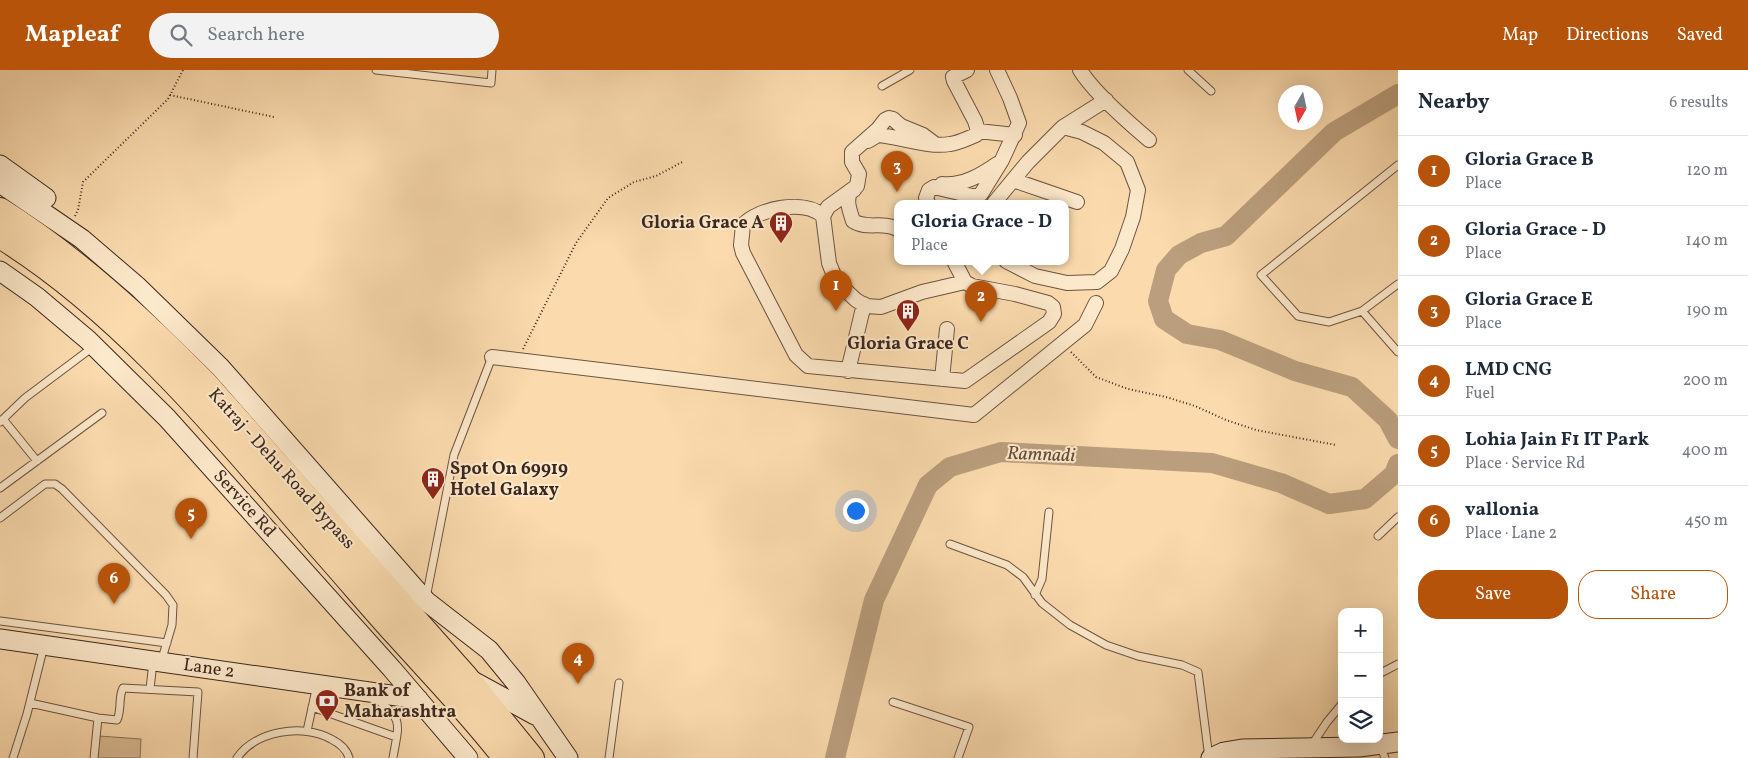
<!DOCTYPE html>
<meta charset="utf-8">
<style>
body{margin:0;font-family:Vollkorn,serif;background:#f2f2f3;color:#1f2937}
.controls{position:absolute;right:15px;bottom:15px;display:grid;overflow:hidden;border-radius:10px;box-shadow:0 5px 20px #0002}
.controls button{width:45px;height:45px;display:grid;place-items:center;padding:0;border:0;border-bottom:1px solid #e0e1e3;background:#fff;color:#1f2937;font:25px sans-serif}
.compass{position:absolute;left:1278px;top:15px;width:45px;height:45px;border-radius:50%;background:#fff;box-shadow:0 5px 20px #0002;rotate:189deg}
.you{position:absolute;left:855px;top:440px;width:18px;height:18px;margin:-12px;border:4px solid #fff;border-radius:50%;background:#1a73e8;box-shadow:0 0 0 8px #1a73e833}
.badge{display:grid;place-items:center;width:32px;height:32px;border-radius:50%;background:#b45309;color:#fff;font-size:16px;font-weight:700}
.pin{position:absolute;translate:-50% -41px;filter:drop-shadow(0 1px 2px #0008)}
.pin::after{content:'';position:absolute;top:26px;width:18px;height:15px;background:inherit;clip-path:polygon(0 0,100% 0,50% 100%)}
.popup{position:absolute;left:894px;top:130px;width:175px;height:65px;box-sizing:border-box;display:grid;place-content:center;border-radius:10px;background:#fff;filter:drop-shadow(0 1px 4px #0005);font-size:16px;white-space:nowrap;color:#747a83}
.popup b{font-size:19px;color:#1f2937}
.popup::after{content:'';position:absolute;left:50%;top:100%;margin-left:-10px;border:10px solid transparent;border-top-color:#fff}
.list{margin:0;padding:0;list-style:none}
h2{display:flex;justify-content:space-between;align-items:center;height:65px;margin:0;padding:0 20px;font-size:21px}
h2 small{font-size:16px;font-weight:400;color:#747a83}
.list li{display:grid;grid-template-columns:32px 1fr auto;gap:15px;align-items:center;box-sizing:border-box;height:70px;padding:0 20px;border-top:1px solid #e0e1e3}
.list b{display:block;font-size:19px;white-space:nowrap}
.list p{margin:0;font-size:16px;white-space:nowrap;color:#747a83}
.list em{font-size:16px;font-style:normal;color:#747a83}
.actions{display:flex;gap:10px;padding:15px 20px}
.actions a{flex:1;padding:11px 0;border:1px solid #b45309;border-radius:20px;text-align:center;font-size:18px;color:#b45309}
.actions .main{background:#b45309;color:#fff}
.icon{flex:none;width:28px;height:28px;fill:none;stroke:currentColor;stroke-width:2;stroke-linecap:round;stroke-linejoin:round}
.map{position:relative;flex:none;width:1398px;height:688px;overflow:hidden}
header{display:flex;align-items:center;gap:30px;box-sizing:border-box;height:70px;padding:0 25px;background:#b45309;color:#fff}
header strong{font-size:24px}
nav{display:flex;gap:28px;margin-inline-start:auto;font-size:18px}
.search{width:350px;height:45px;background:#f2f2f3;display:flex;align-items:center;gap:12px;box-sizing:border-box;padding:0 18px;border-radius:28px;color:#747a83;font-size:19px}
main{display:flex}
aside{flex:1;background:#fff}
.map>svg:first-child{display:block}
</style>
<header>
<strong>Mapleaf</strong>
<div class="search"><svg class="icon" aria-label="search" viewBox="0 0 24 24"><circle cx="10" cy="10" r="6"/><path d="M15 15l6 6"/></svg>Search here</div>
<nav><a>Map</a><a>Directions</a><a>Saved</a></nav>
</header>
<main>
<div class="map">
<svg width="1398" height="688" viewBox="0 0 1398 688">
<rect width="100%" height="100%" fill="#fbdbae"/>
<filter id="stains"><feTurbulence type="fractalNoise" baseFrequency=".004" numOctaves="4"/><feColorMatrix values="0 0 0 0 .2 0 0 0 0 .09 0 0 0 0 .02 0 0 0 .5 -.17"/></filter>
<radialGradient id="worn" r=".72"><stop offset=".6" stop-color="#630" stop-opacity="0"/><stop offset="1" stop-color="#630" stop-opacity=".3"/></radialGradient>
<!-- green -->
<path fill="#dbbc96" stroke="#8c725a" d="M99,666l42,3 -1,19h-43z"/>
<g fill="none" stroke-linecap="round" stroke-linejoin="round">
<!-- river -->
<path stroke="#ba9e7d" stroke-width="20" d="M1398,24l-64,38 -108,104 -25,7 -22,12 -13,15 -8,31 6,18 23,15 33,6 75,31 57,16 36,33 10,19
M835,688l39,-158 54,-115 22,-18 51,-15 211,11 69,20 48,21 36,-5 29,-25 4,-10"/>
<!-- lane casing -->
<g stroke="#6c5443" stroke-width="9">
<path id="lane" d="M376,0l115,13 1,-13
M1188,0l23,21
M882,16l28,-16
M1398,95l-137,110 37,41 31,6 33,-11 36,-27
M1362,241l36,41
M3,349l34,42
M0,352l25,-24 68,-51
M0,418l102,-75
M0,448l45,-34h10l7,5 104,106 7,10 -1,20 -11,37
M1378,466l20,-19
M950,474l57,21 16,12 19,26 28,22 36,20 32,11 44,9 16,7 11,86
M1035,525l7,-16 7,-67
M426,528l28,-143 38,-98
M0,551l167,22
M1379,604l19,-10
M150,619l3,-27
M376,629c29,20 22,27 17,59
M893,632l76,25 -11,31
M30,633l68,15 19,2c5,-10 1,-23 6,-32l75,4 -5,66
M312,637l84,30
M307,661l10,-46
M1380,675l5,13
M1311,676l16,-24 15,-18
M13,688l14,-44 17,-68
M94,688l4,-40
M237,688c18,-27 66,-35 94,-19 8,4 16,11 18,19
M609,688l10,-75"/>
</g>
<!-- street casing -->
<g stroke="#6c5443" stroke-width="16">
<path id="street" d="M1080,0c13,22 49,53 69,70
M978,61l37,4
M868,71l10,-6c23,2 50,13 72,9 9,-1 18,-6 26,-9l2,-4 -3,-10 -21,-40 -1,-4 14,-7
M935,74l-12,-9 -22,-9 -8,-7 -4,-1 -4,2 -7,9 -26,23v10l7,12 -2,12 -29,21 -5,9 6,47 4,10 7,12 16,15 10,6 15,1 41,-15 43,-10
M1013,110l64,22
M942,114c21,2 39,-9 55,-20
M854,120l-3,1c-6,9 -1,20 2,30 14,9 30,0 44,8
M928,133l-2,-5 3,-8 5,-3 38,9h5l4,-2 21,-34 17,-37 -9,-25 -13,-28
M994,133l34,-41 35,-35 43,-27
M823,146c-19,-17 -64,-8 -80,9l-2,20 2,8 53,102 12,11 157,15 84,-59 5,-8 -1,-7 -5,-4 -33,-9 -43,-8 -7,-4 -11,-21
M1006,191l29,15 32,7 30,-1 14,-11 11,-22 11,-32 5,-27 -11,-28 -23,-19 -22,-11 -19,-5
M492,287l482,58 111,-90 11,-22
M848,301l16,-67
M942,309l5,-50"/>
</g>
<!-- secondary casing -->
<g stroke="#3c271f" stroke-width="21">
<path id="secondary" d="M0,95l46,33
M0,113l82,56 56,48 82,80 206,234 63,49 27,33 52,75
M0,201l37,26 51,43 79,78 225,251 76,89
M0,569l418,60
M471,610l64,35
M1211,688l13,-6 18,-3 117,-2 39,-5"/>
</g>
<!-- highway casing -->
<g stroke="#3c271f" stroke-width="26">
<path id="highway" d="M0,140c76,48 142,109 205,173l261,294 66,81
M0,166c132,82 232,211 333,326 22,25 43,50 65,74 36,40 74,79 107,122"/>
</g>
<!-- path -->
<path stroke="#3c271f" stroke-width="2" stroke-dasharray="1 2.5" stroke-linecap="butt" d="M170,25l104,22
M75,146l3,-6 5,-28 85,-83 15,-29
M523,279l53,-106 32,-45 26,-16 22,-6 28,-15
M1071,282l25,25 32,12 38,8 29,9 31,14 30,10 80,15"/>
<!-- lane -->
<use href="#lane" stroke="#fce8ca" stroke-width="7"/>
<!-- street -->
<use href="#street" stroke="#fce8ca" stroke-width="14"/>
<!-- secondary -->
<use href="#secondary" stroke="#fce8ca" stroke-width="19"/>
<!-- highway -->
<use href="#highway" stroke="#fbdbae" stroke-width="24"/>
</g>
<!-- icons -->
<defs>
<g id="building-pin" transform="scale(1.25)"><path d="M0 17L-7.5 6A9.5 9.5 0 1 1 7.5 6Z" fill="#8f2418" stroke="#fce8ca"/><path d="M-4-6H4V6H1V3H-1V6H-4ZM-2.5-4.3h1.7v1.8h-1.7ZM.8-4.3h1.7v1.8H.8ZM-2.5-1h1.7V.8h-1.7ZM.8-1h1.7V.8H.8Z" fill="#fff"/></g>
<g id="bank-pin" transform="scale(1.25)"><path d="M0 17L-7.5 6A9.5 9.5 0 1 1 7.5 6Z" fill="#8f2418" stroke="#fce8ca"/><path d="M-6-4H6V4H-6ZM0-2.3a2.3 2.3 0 1 0 0 4.6a2.3 2.3 0 1 0 0-4.6Z" fill="#fff"/></g>
</defs>
<g fill-rule="evenodd">
<use href="#building-pin" x="781" y="153"/>
<use href="#building-pin" x="908" y="241"/>
<use href="#building-pin" x="433" y="409"/>
<use href="#bank-pin" x="327" y="631"/>
</g>
<g text-anchor="middle" dominant-baseline="central" stroke-width="4" stroke-linejoin="round" paint-order="stroke">
<!-- poi labels -->
<g font-size="18" font-weight="bold" fill="#3c271f" stroke="#fce8ca" text-anchor="start">
<text x="764" y="153" text-anchor="end">Gloria Grace A</text>
<text x="908" y="274" text-anchor="middle">Gloria Grace C</text>
<text x="450" y="399">Spot On 69919<tspan x="450" dy="21">Hotel Galaxy</tspan></text>
<text x="344" y="621">Bank of<tspan x="344" dy="21">Maharashtra</tspan></text>
</g>
<!-- street labels -->
<g font-size="18" fill="#3c271f" stroke="#fce8ca">
<text transform="translate(281 399) rotate(48)">Katraj - Dehu Road Bypass</text>
<text transform="translate(244 434) rotate(48)">Service Rd</text>
<text transform="translate(209 599) rotate(8)">Lane 2</text>
</g>
<!-- water labels -->
<g font-size="19" font-style="italic" fill="#624b3b" stroke="#fce8ca">
<text transform="translate(1041 385) rotate(2)">Ramnadi</text>
</g>
</g>
<rect width="100%" height="100%" filter="url(#stains)"/>
<rect width="100%" height="100%" fill="url(#worn)"/>
</svg>
<div class="controls">
<button>+</button>
<button>−</button>
<button><svg class="icon" aria-label="layers" viewBox="0 0 24 24"><path d="M12 4l9 5-9 5-9-5zM3 14l9 5 9-5"/></svg></button>
</div>
<svg class="compass" viewBox="-18 -18 36 36"><path d="M0-13l5 13h-10z" fill="#e53935"/><path d="M0 13l5-13h-10z" fill="#747a83"/></svg>
<div class="you"></div>
<div class="pin badge" style="left:836px;top:241px">1</div>
<div class="pin badge" style="left:981px;top:252px">2</div>
<div class="popup"><b>Gloria Grace - D</b>Place</div>
<div class="pin badge" style="left:897px;top:122px">3</div>
<div class="pin badge" style="left:578px;top:614px">4</div>
<div class="pin badge" style="left:191px;top:469px">5</div>
<div class="pin badge" style="left:114px;top:534px">6</div>
</div>
<aside>
<h2>Nearby<small>6 results</small></h2>
<ul class="list">
<li><span class="badge">1</span><div><b>Gloria Grace B</b><p>Place</p></div><em>120 m</em></li>
<li><span class="badge">2</span><div><b>Gloria Grace - D</b><p>Place</p></div><em>140 m</em></li>
<li><span class="badge">3</span><div><b>Gloria Grace E</b><p>Place</p></div><em>190 m</em></li>
<li><span class="badge">4</span><div><b>LMD CNG</b><p>Fuel</p></div><em>200 m</em></li>
<li><span class="badge">5</span><div><b>Lohia Jain F1 IT Park</b><p>Place · Service Rd</p></div><em>400 m</em></li>
<li><span class="badge">6</span><div><b>vallonia</b><p>Place · Lane 2</p></div><em>450 m</em></li>
</ul>
<div class="actions"><a class="main">Save</a><a>Share</a></div>
</aside>
</main>
